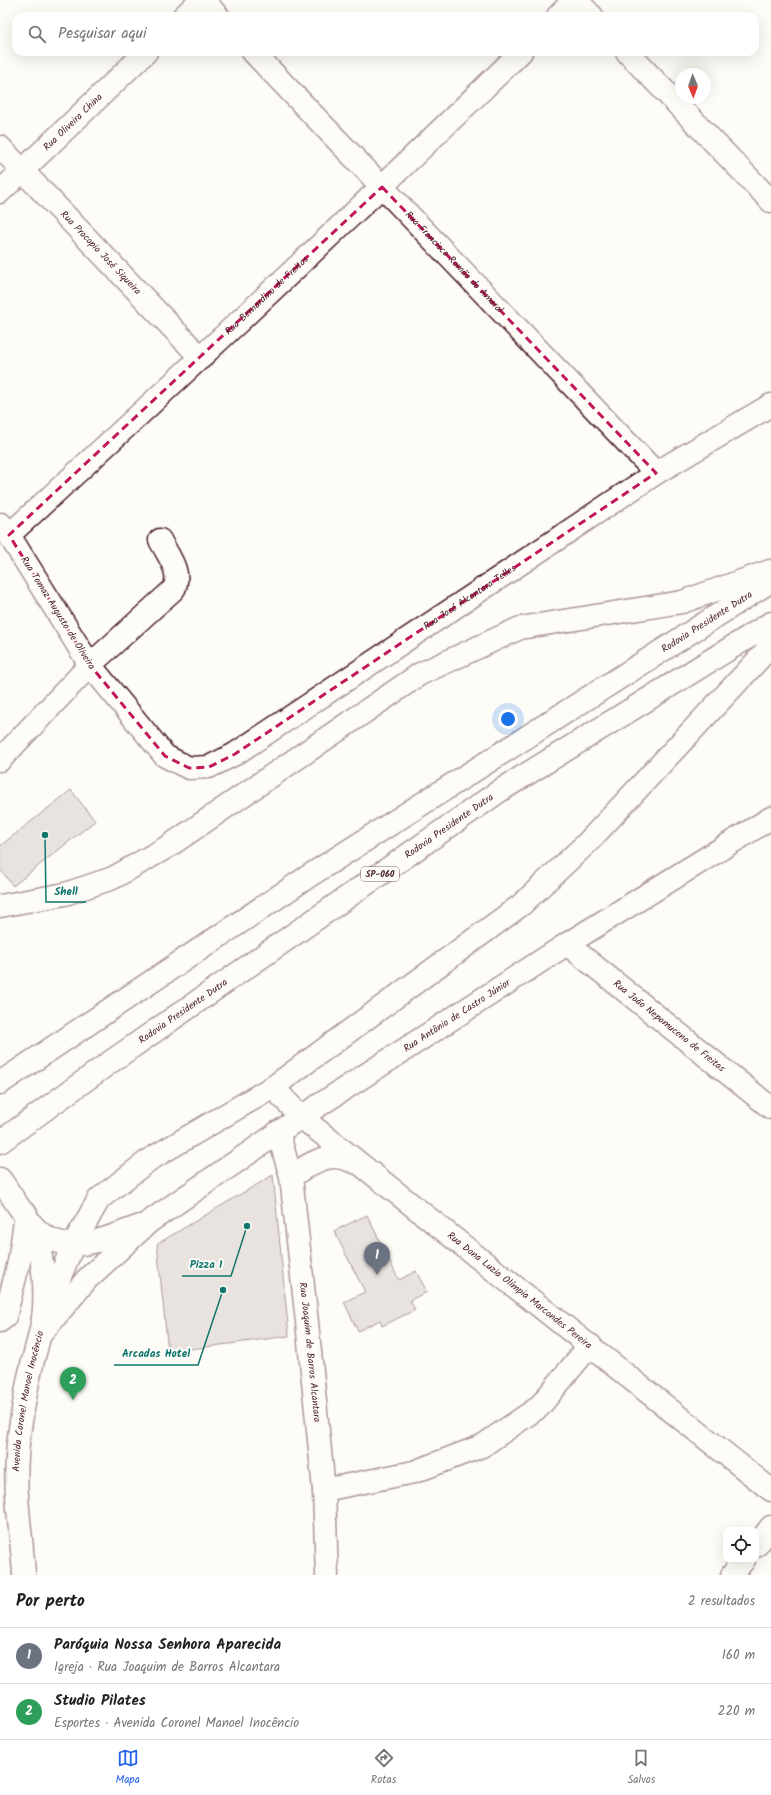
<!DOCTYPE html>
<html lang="pt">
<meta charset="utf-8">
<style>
body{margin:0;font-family:Kalam,sans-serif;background:#f6f6f6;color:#202124}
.controls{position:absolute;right:12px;bottom:12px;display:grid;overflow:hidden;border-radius:8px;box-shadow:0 4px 16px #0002}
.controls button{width:36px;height:36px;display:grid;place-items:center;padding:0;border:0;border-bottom:1px solid #e0e0e0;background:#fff;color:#202124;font:20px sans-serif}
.compass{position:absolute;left:675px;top:68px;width:36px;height:36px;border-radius:50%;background:#fff;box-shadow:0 4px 16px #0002;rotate:178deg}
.you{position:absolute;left:508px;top:719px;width:14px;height:14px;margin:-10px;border:3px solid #fff;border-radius:50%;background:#1a73e8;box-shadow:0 0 0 6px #1a73e833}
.badge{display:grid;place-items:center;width:26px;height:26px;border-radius:50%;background:#2563eb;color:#fff;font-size:13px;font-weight:700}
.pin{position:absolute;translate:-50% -33px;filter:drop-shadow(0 1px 2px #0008)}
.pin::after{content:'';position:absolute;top:21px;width:14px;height:12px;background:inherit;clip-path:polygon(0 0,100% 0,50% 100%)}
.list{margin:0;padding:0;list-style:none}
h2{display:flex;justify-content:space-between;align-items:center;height:52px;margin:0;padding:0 16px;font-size:17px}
h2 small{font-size:13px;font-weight:400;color:#757577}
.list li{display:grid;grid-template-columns:26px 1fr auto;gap:12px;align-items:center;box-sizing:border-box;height:56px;padding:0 16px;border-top:1px solid #e0e0e0}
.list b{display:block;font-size:15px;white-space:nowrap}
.list p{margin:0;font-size:13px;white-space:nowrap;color:#757577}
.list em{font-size:13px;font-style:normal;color:#757577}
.icon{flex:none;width:22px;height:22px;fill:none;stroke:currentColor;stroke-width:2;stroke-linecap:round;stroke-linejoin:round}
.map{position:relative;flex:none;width:771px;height:1575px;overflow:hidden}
.search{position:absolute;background:#fff;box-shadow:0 4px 16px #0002;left:12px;right:12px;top:12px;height:44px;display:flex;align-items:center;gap:10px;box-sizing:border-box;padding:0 14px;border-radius:12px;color:#757577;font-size:15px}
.sheet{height:164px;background:#fff}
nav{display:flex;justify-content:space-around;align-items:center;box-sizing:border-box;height:56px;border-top:1px solid #e0e0e0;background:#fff;font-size:11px;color:#757577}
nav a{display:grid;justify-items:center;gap:2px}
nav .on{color:#2563eb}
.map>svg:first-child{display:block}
</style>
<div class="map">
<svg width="771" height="1575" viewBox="0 0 771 1575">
<rect width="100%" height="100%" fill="#fdfcf7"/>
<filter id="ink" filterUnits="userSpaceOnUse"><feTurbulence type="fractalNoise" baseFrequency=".025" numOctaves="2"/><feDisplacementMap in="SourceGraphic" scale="8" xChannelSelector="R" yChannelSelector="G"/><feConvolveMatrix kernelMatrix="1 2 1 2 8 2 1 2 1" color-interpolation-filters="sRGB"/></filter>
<g filter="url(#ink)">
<!-- building -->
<path fill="#d0c5c4" stroke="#4a1f2b" d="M71,790l24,31 -82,65 -13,-17v-23z
M273,1175l16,161 -121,16 -11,-108z
M367,1215l32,65 17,-9 11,21 -17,8 5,10 -33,16 -2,-6 -22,11 -14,-29 21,-10 -31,-61z"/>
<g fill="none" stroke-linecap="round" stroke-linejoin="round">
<!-- minor casing -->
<g stroke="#4a1f2b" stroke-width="25">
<g id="minor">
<path d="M203,0l15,16"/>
<path d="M576,0l16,16"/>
<path d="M184,16l17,-16"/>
<path d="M558,16l16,-16"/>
<path id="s1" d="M253,52l403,421"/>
<path d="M627,52l144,149"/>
<path id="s2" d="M0,147l201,211"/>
<path id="s3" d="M0,192l146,-140"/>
<path d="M1,524l8,11 81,130 84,-76c8,-17 -6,-33 -14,-49"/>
<path id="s4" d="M9,535c173,-159 344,-319 512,-483"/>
<path id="s5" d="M567,944l204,164"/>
<path id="s6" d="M273,1087l28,30 470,373"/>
<path id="s7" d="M278,1132l13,45 16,145 17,168 3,85"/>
<path d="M291,1177c12,-9 29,-21 46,-20 7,1 14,4 21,6"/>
<path d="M324,1490l90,-18 68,-26 57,-39 51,-62"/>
<path d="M756,1546l15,-19"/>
<path d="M732,1575l12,-15"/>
</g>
</g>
<!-- major casing -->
<g stroke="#4a1f2b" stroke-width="25">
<g id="major">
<path id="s8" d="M0,760l90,-95 75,91 24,12 20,-1 26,-13 421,-281 115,-68"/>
<path d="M0,1179c10,14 25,39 36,50 31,30 70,9 104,-3"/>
<path d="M0,1321l5,-4 14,-55 7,-48"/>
<path id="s9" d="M40,1335l47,-56 62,-57 152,-105 266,-173 204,-126"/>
<path id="s10" d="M24,1575c-2,-39 -10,-79 -7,-118 1,-23 6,-47 10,-70 4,-23 12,-45 16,-68 4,-32 -1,-59 -7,-90"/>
</g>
</g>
<!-- highway casing -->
<g stroke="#4a1f2b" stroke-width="25">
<g id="highway">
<path d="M0,906l65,-12 48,-16 56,-32 251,-172 100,-46 162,-26 88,-31"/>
<path id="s11" d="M0,1083l309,-207 462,-295"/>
<path id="s12" d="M0,1142l109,-79 392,-273 270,-167"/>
<path d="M43,1318l30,-73 26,-46 50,-39 124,-73 248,-182 67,-63 183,-196"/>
</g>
</g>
<!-- minor -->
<use href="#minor" stroke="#fdfcf7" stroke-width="22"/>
<!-- major -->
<use href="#major" stroke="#fdfcf7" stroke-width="22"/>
<!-- highway -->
<use href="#highway" stroke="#fdfcf7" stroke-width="22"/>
</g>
</g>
<!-- marked area -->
<path d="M0 0H771V1575H0ZM382,187l274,286 -421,281 -26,13 -20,1 -24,-12 -75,-91 -81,-130z" fill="#fdfcf7" fill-opacity=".55" fill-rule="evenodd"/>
<path fill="none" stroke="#c2185b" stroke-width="3" stroke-dasharray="8 5" stroke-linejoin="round" d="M382,187l274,286 -421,281 -26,13 -20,1 -24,-12 -75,-91 -81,-130z"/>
<g text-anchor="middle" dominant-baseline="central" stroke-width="4" stroke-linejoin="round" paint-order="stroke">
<!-- shield labels -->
<rect fill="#fdfcf7" stroke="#806168" stroke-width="1" x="361" y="867" width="38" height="14" rx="3"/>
<g font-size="9" font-weight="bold" fill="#4a1f2b">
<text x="380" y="874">SP-060</text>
</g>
<!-- street labels -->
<g font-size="10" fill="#4a1f2b" stroke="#fdfcf7">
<text stroke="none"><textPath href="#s3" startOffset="101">Rua Oliveira China</textPath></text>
<text stroke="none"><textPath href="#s2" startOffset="146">Rua Procopio José Siqueira</textPath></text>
<text stroke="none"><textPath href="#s1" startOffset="291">Rua Francisco Romão do Amaral</textPath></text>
<text stroke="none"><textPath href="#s4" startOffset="352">Rua Bernardino de Freitas</textPath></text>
<text stroke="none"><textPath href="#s8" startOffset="607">Rua José Alcantara Telles</textPath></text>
<text transform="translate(58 613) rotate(58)">Rua Tomaz Augusto de Oliveira</text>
<text stroke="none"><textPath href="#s11" startOffset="844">Rodovia Presidente Dutra</textPath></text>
<text stroke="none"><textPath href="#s12" startOffset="549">Rodovia Presidente Dutra</textPath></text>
<text stroke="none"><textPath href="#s12" startOffset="225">Rodovia Presidente Dutra</textPath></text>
<text stroke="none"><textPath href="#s9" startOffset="528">Rua Antônio de Castro Júnior</textPath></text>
<text stroke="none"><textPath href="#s5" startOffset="131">Rua João Nepomuceno de Freitas</textPath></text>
<text stroke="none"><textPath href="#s6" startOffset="320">Rua Dona Luzia Olímpia Marcondes Pereira</textPath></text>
<text stroke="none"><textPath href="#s7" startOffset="223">Rua Joaquim de Barros Alcantara</textPath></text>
<text stroke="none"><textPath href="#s10" startOffset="175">Avenida Coronel Manoel Inocêncio</textPath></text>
</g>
</g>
<!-- callouts -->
<path fill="none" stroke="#0f766e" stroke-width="1.5" d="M45 835L46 902H86M247 1226L231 1276H182M223 1290L198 1365H114"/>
<g fill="#0f766e" stroke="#fdfcf7" stroke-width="1.5">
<circle cx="45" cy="835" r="4"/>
<circle cx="247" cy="1226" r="4"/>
<circle cx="223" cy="1290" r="4"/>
</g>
<g font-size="11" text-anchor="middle" font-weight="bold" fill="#0f766e" stroke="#fdfcf7" stroke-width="4" stroke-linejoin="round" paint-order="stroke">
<text x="66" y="895">Shell</text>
<text x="206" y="1268">Pizza 1</text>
<text x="156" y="1357">Arcadas Hotel</text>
</g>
</svg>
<div class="controls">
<button><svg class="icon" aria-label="locate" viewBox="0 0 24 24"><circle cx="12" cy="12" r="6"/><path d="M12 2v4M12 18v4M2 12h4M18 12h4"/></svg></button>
</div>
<svg class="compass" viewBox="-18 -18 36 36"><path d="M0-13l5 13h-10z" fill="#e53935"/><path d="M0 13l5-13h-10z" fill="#757577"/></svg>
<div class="you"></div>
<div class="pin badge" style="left:377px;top:1275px;background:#6b7280">1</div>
<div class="pin badge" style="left:73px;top:1400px;background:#2e9e5b">2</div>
<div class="search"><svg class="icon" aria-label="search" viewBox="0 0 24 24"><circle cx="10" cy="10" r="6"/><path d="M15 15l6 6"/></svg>Pesquisar aqui</div>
</div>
<section class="sheet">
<h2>Por perto<small>2 resultados</small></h2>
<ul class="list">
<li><span class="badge" style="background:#6b7280">1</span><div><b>Paróquia Nossa Senhora Aparecida</b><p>Igreja · Rua Joaquim de Barros Alcantara</p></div><em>160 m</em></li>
<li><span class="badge" style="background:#2e9e5b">2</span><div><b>Studio Pilates</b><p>Esportes · Avenida Coronel Manoel Inocêncio</p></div><em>220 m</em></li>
</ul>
</section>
<nav>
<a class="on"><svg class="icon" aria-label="map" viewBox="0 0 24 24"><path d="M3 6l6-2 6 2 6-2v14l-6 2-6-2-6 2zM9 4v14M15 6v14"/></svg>Mapa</a>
<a><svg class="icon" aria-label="directions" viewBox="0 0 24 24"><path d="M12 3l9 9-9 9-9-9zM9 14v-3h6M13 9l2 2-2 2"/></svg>Rotas</a>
<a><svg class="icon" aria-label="saved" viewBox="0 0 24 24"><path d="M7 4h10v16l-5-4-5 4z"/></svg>Salvos</a>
</nav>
